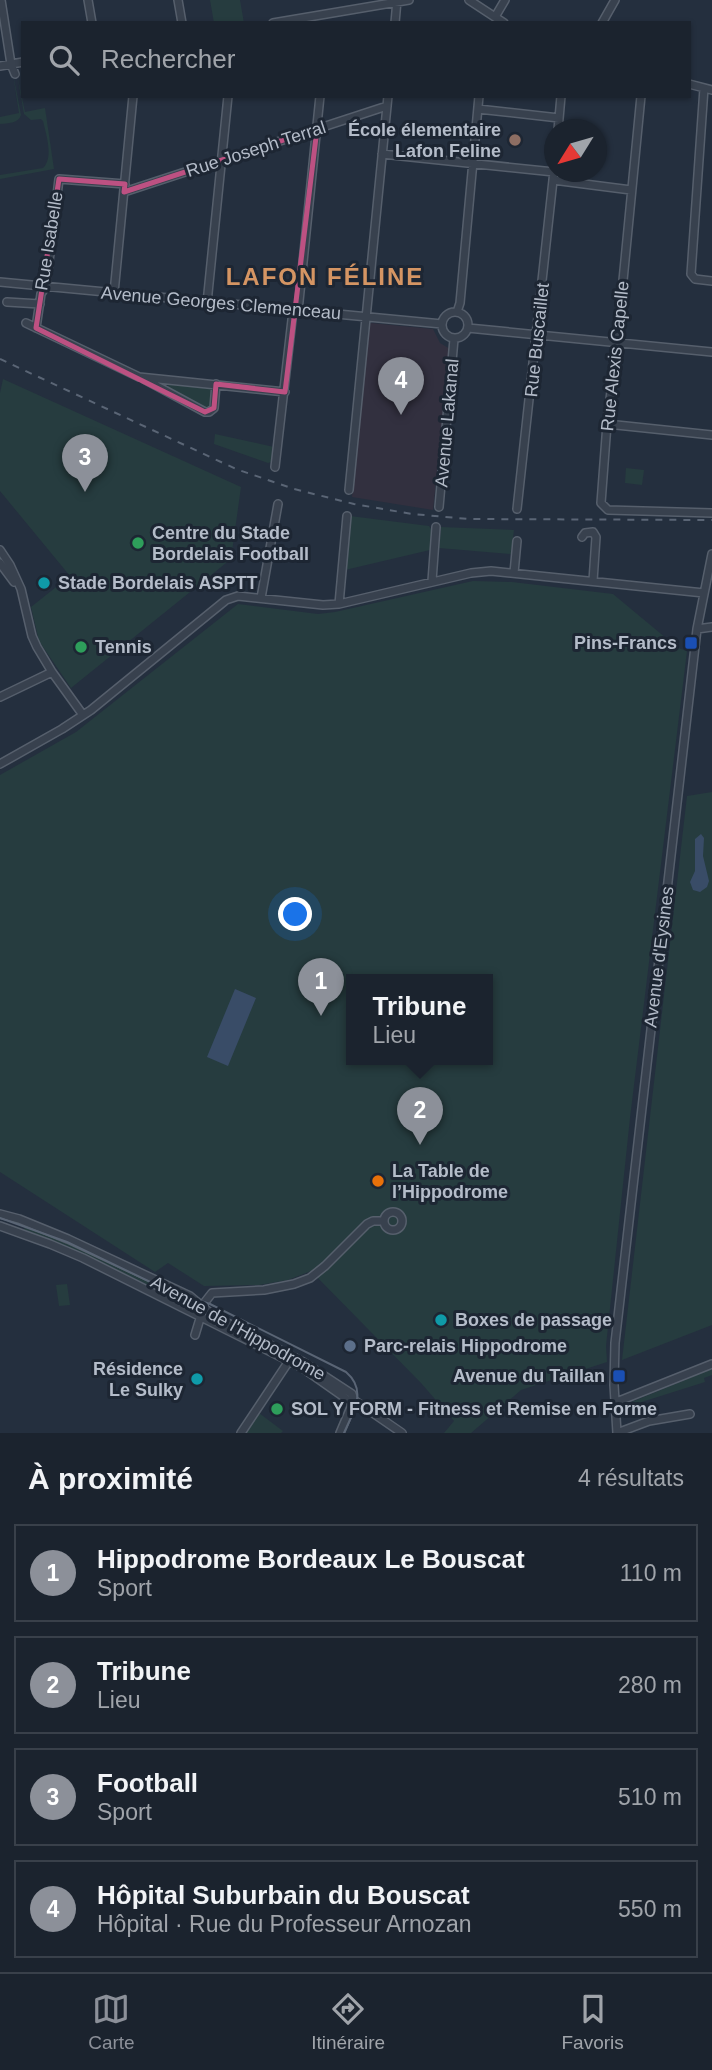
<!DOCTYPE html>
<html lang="fr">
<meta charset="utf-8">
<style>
body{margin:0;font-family:Helvetica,sans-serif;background:#242b36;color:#f1f3f6}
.compass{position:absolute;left:544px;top:119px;width:63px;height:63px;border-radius:50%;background:#1b232e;box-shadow:0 2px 5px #0004;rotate:233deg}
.you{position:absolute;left:296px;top:915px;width:24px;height:24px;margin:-18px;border:5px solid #fff;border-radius:50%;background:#1a73e8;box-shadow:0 0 0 10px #1a73e833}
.badge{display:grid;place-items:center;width:46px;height:46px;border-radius:50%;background:#8c9099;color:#fff;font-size:23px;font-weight:700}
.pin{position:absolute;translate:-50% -58px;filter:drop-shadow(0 2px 4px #0008)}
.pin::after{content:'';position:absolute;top:37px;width:24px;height:21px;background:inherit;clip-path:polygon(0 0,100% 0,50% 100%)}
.popup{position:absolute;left:346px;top:974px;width:147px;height:91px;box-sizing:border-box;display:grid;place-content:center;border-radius:0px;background:#1b232e;filter:drop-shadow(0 2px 5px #0005);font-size:23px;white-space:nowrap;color:#a0a4aa}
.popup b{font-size:26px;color:#f1f3f6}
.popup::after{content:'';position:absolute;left:50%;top:100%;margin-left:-14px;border:14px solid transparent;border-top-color:#1b232e}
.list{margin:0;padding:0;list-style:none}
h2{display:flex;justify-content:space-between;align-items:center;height:91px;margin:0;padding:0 28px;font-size:30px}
h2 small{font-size:23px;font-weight:400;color:#a0a4aa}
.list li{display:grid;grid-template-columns:46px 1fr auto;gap:21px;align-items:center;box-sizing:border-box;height:98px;margin:0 14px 14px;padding:0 14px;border:2px solid #39404a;border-radius:0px}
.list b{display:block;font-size:26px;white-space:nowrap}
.list p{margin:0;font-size:23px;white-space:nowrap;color:#a0a4aa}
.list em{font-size:23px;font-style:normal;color:#a0a4aa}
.icon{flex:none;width:38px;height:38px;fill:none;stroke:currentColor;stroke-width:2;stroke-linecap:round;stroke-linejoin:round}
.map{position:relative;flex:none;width:712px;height:1433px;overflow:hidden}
.search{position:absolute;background:#1b232e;box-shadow:0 2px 5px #0004;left:21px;right:21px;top:21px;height:77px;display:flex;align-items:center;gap:18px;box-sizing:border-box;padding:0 24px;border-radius:0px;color:#a0a4aa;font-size:26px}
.sheet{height:539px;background:#1b232e}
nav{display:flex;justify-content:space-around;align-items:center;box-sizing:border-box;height:98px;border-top:2px solid #39404a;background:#1b232e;font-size:19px;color:#a0a4aa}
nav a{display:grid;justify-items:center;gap:4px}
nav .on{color:#8c9099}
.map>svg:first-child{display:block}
</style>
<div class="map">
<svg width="712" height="1433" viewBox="0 0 712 1433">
<rect width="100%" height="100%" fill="#242f3e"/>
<!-- medical -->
<path fill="#32303f" d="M371,323l62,6 7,14 10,6 -17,161 -81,-13 16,-171z"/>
<!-- green -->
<path fill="#263c3f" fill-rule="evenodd" d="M210,0h30l4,23h-30z
M13,74l8,41c-3,9 -13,8 -21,9v-7l19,-4z
M17,74l8,38 20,-4 9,61 -54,10v-4l43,-7c11,-10 3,-34 0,-47l-2,-2 -10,1 -7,-6z
M3,379l238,108 -10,72 -160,129 -32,-47 -8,-34 39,-31 -70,-85v-98z
M170,383l41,4c3,6 2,14 -1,20h-8l-32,-17 -3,-3z
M215,434l59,13 -1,14 -5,2 -54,-19z
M626,468l18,2 -2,15 -17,-2z
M350,516l79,10 3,5 -2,19 -85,20z
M441,527l73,3 -3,24 -72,-6z
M473,581l39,1 101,12 65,54 9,3 -57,467 -24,228 1,16 -86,28 -50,43h-27l10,-12 -33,-38 -110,-112 -23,9 -29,5 -55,1 -36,-23 -13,9 -155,-100v-397l76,-43 162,-128 80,10 17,-2zM352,979h136v80h-136z
M712,792v533l-90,35 65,-564z
M26,1225l22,7 129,61 -2,5 -103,-49 -48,-19z
M67,1284l3,21 -11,1 -3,-21z
M712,1369v6l-8,3 1,4 -76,24v-3z
M259,1413l24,18 -2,2h-35z"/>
<!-- water -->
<path fill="#394c67" d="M701,834l3,4 -1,18 6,25 -2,6 -7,5 -7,-2 -3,-8 5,-11v-32z
M235,989l21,9 -28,68 -21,-9z"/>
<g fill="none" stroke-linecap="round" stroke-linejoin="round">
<!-- minor casing -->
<g stroke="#565f6c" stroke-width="10">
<path id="minor" d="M1,0l10,64 4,10
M88,0l4,23
M178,0l4,23
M469,0l35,23
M495,17l10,-17
M273,23l136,-23
M395,23l2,-23
M602,23l13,-23
M0,66l23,-4
M689,84l23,6
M704,88l-13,186 4,5 17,2
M641,96l-24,246 -10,82 -6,79 7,7 104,3
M478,109l81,9
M558,130l3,-34
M382,154l172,18
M553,180l78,10
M124,192l263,-86
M0,282l442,42
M114,293l19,-197
M7,302l33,2
M207,303l21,-207
M298,311l22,-215
M442 325a13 13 0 1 1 26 0a13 13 0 1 1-26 0Z
M457,312l3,-9 19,-207
M26,323l113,54 146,15
M36,328l5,-34 5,-8 13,-107 66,5
M468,328l244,24
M144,379l61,33h4l5,-4 2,-24
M607,424l105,11
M275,467l18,-156
M349,490l39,-394
M439,507l15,-168
M517,509l37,-338
M582,537l3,-4 8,-1 3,5 -3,44
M0,550l10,15 11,24 11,47 5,11 15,25 31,43
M0,563l14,19
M514,573l3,-32
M432,581l4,-54
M261,598l17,-94
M339,604l8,-88
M697,629l15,-2
M0,697l52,-25
M0,764l62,-35 29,-19 135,-110 12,-4 85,9 16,-1 132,-31 20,-2 213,22
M384 1221a9 9 0 1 1 18 0a9 9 0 1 1-18 0Z
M0,1214l19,5 49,20 122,57 24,20 89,46 49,32 2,6
M0,1226l50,18 33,14 218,109 47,33h6l48,33
M195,1335l10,-33 7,-9 52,-3 30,-6 16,-6 15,-12 42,-42 6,-3h11
M614,1403l98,-39
M241,1433l48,-72
M340,1433l14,-33
M617,1433l-3,-48 1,-42 82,-714 15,-75
M617,1433l32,-12 41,-7"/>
</g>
<!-- minor -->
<use href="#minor" stroke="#38414e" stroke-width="7"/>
<!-- tram -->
<path stroke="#5a6575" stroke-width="2" d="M0,1218l67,24 100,48 43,14 136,68c22,19 7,40 -2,61"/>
<!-- rail -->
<path stroke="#5a6575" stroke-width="2" stroke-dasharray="7 7" stroke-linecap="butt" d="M0,359l236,110 58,20 60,15 58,10 57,5 243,1"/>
</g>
<!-- marked area -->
<path fill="none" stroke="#bd5182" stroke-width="5" stroke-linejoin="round" d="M317,129l-32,263 -69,-8 -2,24 -9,4 -169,-84 23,-149 66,5 -1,8z"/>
<!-- markers -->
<circle fill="#8d6e63" stroke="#1d2633" stroke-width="2.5" cx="515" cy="140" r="7"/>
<g fill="#2e9e5b" stroke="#1d2633" stroke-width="2.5">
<circle cx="138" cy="543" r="7"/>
<circle cx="81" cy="647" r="7"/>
<circle cx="277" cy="1409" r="7"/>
</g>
<g fill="#0f9aa8" stroke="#1d2633" stroke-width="2.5">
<circle cx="44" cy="583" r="7"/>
<circle cx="441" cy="1320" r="7"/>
<circle cx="197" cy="1379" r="7"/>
</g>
<g fill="#1a4fb4" stroke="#1d2633" stroke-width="2.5">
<rect x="684" y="636" width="14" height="14" rx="3.5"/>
<rect x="612" y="1369" width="14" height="14" rx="3.5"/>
</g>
<circle fill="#e8710a" stroke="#1d2633" stroke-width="2.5" cx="378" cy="1181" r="7"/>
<circle fill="#5c6f8a" stroke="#1d2633" stroke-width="2.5" cx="350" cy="1346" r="7"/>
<g text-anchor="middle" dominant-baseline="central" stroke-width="6" stroke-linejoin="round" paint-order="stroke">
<!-- poi labels -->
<g font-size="18" font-weight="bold" fill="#b4bcc9" stroke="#1d2633" text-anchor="start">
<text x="501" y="130" text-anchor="end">École élementaire<tspan x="501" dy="21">Lafon Feline</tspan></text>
<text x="152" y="533">Centre du Stade<tspan x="152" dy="21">Bordelais Football</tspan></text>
<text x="58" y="583">Stade Bordelais ASPTT</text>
<text x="677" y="643" text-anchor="end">Pins-Francs</text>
<text x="95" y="647">Tennis</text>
<text x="392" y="1171">La Table de<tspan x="392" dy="21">l’Hippodrome</tspan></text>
<text x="455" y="1320">Boxes de passage</text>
<text x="364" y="1346">Parc-relais Hippodrome</text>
<text x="183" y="1369" text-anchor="end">Résidence<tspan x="183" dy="21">Le Sulky</tspan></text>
<text x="605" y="1376" text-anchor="end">Avenue du Taillan</text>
<text x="291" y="1409">SOL Y FORM - Fitness et Remise en Forme</text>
</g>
<!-- street labels -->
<g font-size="18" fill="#b4bcc9" stroke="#1d2633">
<text transform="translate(256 149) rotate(-18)">Rue Joseph Terral</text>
<text transform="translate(49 241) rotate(-81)">Rue Isabelle</text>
<text transform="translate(221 303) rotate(5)">Avenue Georges Clemenceau</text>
<text transform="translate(537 340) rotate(-84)">Rue Buscaillet</text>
<text transform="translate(615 356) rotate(-84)">Rue Alexis Capelle</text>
<text transform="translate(447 423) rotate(-85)">Avenue Lakanal</text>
<text transform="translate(659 957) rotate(-83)">Avenue d'Eysines</text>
<text transform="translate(238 1328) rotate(29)">Avenue de l'Hippodrome</text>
</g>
<!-- district labels -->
<g font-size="24" font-weight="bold" letter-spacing="2" fill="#d59563" stroke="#1d2633">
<text x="325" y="276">LAFON FÉLINE</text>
</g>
</g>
</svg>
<svg class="compass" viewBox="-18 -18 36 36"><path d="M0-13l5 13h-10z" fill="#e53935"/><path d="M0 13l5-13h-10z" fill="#a0a4aa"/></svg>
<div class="you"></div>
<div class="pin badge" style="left:321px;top:1016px">1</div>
<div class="pin badge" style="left:420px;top:1145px">2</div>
<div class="popup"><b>Tribune</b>Lieu</div>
<div class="pin badge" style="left:85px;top:492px">3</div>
<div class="pin badge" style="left:401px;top:415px">4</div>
<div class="search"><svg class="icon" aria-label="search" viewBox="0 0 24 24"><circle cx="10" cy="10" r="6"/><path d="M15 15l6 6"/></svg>Rechercher</div>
</div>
<section class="sheet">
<h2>À proximité<small>4 résultats</small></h2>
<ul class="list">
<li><span class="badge">1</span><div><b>Hippodrome Bordeaux Le Bouscat</b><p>Sport</p></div><em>110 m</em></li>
<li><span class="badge">2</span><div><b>Tribune</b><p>Lieu</p></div><em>280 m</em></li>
<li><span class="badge">3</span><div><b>Football</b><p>Sport</p></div><em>510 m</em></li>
<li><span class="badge">4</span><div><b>Hôpital Suburbain du Bouscat</b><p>Hôpital · Rue du Professeur Arnozan</p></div><em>550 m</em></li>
</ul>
</section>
<nav>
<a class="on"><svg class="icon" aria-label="map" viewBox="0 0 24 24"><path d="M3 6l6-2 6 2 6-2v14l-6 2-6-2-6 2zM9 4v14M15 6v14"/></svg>Carte</a>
<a><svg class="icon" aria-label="directions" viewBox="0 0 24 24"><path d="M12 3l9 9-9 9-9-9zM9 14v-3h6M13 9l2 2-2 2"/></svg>Itinéraire</a>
<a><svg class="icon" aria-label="saved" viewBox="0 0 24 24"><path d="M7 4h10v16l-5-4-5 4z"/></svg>Favoris</a>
</nav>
